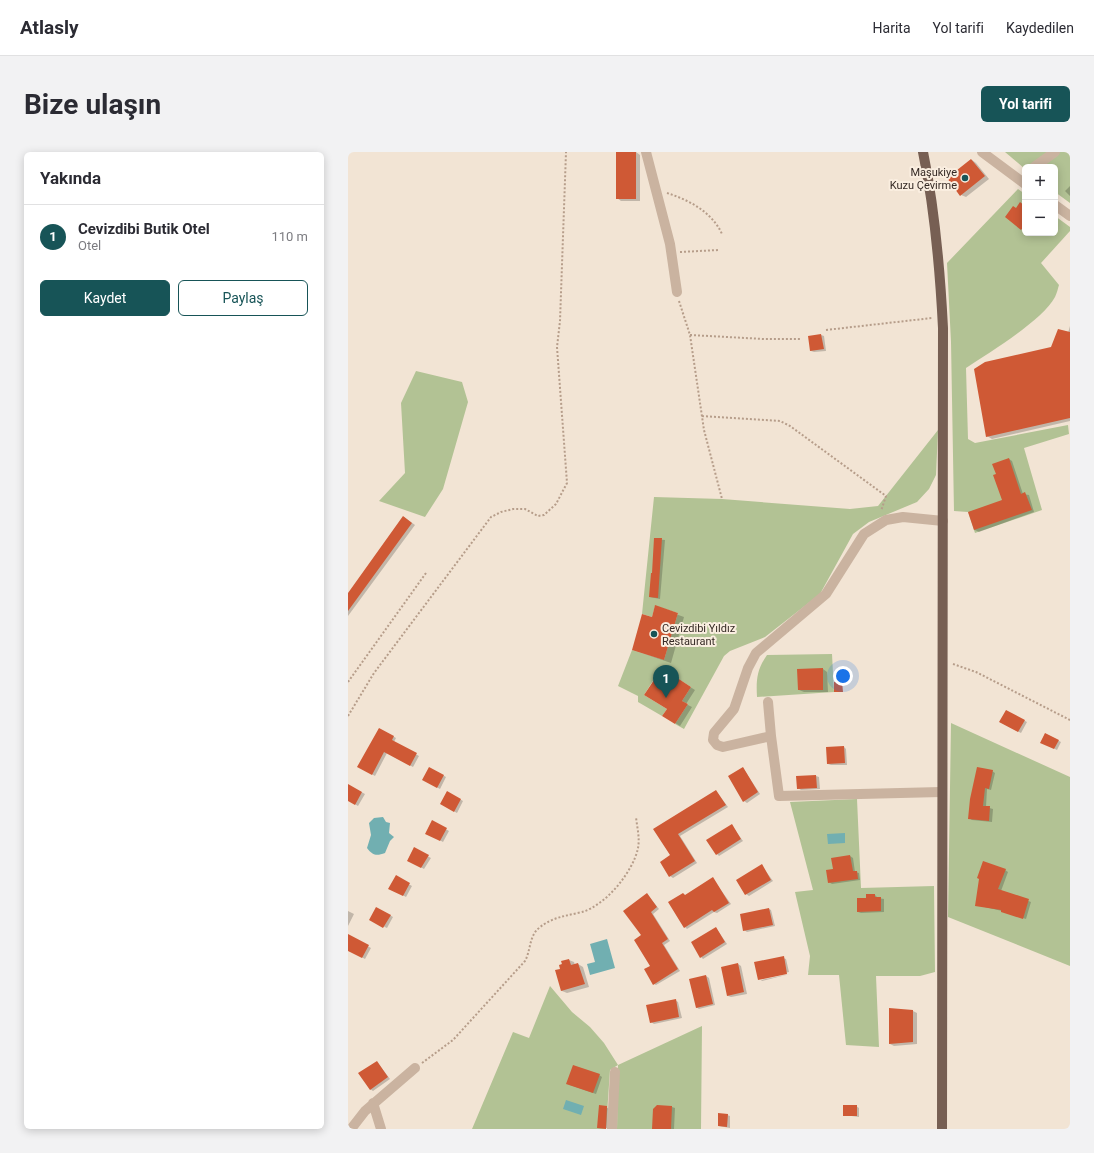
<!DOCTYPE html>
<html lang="tr">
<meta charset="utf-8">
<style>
body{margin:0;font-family:Roboto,sans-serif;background:#f2f2f3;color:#2b2b33}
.controls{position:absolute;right:12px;top:12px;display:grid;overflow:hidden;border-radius:6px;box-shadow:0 2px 10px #0003}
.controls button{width:36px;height:36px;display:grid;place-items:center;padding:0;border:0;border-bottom:1px solid #e1e1e2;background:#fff;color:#2b2b33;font:20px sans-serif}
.you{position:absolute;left:495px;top:524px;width:14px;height:14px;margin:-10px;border:3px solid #fff;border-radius:50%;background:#1a73e8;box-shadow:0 0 0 6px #1a73e833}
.badge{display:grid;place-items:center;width:26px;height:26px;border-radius:50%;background:#175457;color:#fff;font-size:13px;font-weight:700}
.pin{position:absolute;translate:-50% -33px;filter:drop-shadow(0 1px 2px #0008)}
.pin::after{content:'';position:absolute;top:21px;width:14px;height:12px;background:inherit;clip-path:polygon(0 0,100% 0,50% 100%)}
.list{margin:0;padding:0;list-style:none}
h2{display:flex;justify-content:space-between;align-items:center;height:52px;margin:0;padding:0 16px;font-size:17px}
h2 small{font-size:13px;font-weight:400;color:#7c7c81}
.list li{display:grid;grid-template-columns:26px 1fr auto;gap:12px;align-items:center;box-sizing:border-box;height:64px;padding:0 16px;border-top:1px solid #e1e1e2}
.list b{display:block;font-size:15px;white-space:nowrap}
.list p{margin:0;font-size:13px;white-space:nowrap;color:#7c7c81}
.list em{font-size:13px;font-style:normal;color:#7c7c81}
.actions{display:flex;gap:8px;padding:12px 16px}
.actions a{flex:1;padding:9px 0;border:1px solid #175457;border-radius:6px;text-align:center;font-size:14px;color:#175457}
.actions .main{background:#175457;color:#fff}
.map{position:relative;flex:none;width:722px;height:977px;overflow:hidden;border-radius:6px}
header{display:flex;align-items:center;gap:24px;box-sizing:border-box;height:56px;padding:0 20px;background:#fff;border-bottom:1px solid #e1e1e2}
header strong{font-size:19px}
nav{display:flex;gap:22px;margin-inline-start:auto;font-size:14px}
.intro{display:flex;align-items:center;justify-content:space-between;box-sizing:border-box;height:96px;padding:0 24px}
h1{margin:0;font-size:28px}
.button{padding:10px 18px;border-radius:6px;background:#175457;color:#fff;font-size:14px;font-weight:700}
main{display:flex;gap:24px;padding:0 24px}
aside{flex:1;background:#fff;border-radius:6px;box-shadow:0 2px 10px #0003}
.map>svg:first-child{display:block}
</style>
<header>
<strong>Atlasly</strong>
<nav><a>Harita</a><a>Yol tarifi</a><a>Kaydedilen</a></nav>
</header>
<div class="intro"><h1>Bize ulaşın</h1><a class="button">Yol tarifi</a></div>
<main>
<aside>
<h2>Yakında<small></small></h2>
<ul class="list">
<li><span class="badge">1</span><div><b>Cevizdibi Butik Otel</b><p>Otel</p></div><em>110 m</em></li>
</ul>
<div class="actions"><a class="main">Kaydet</a><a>Paylaş</a></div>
</aside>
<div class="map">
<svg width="722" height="977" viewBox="0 0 722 977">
<rect width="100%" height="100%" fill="#f2e4d4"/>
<!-- green -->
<path fill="#b2c294" d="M657,0h65v51l-15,-11v-25h-30v2z
M670,37l7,5v39h30v-17l15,11v4l-29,32 18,22c-1,3 -2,8 -4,12 -12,23 -66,56 -89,71l2,71 7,4 93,-18 1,9 -45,14 18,62 -67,23 -7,-21 -14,-1 -3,-169 -4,-79z
M68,219l46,11 6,20 -25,87 -18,28 -46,-16 26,-28 -4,-70z
M590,278l-2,45 -7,14 -12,13 -48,20 -16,12 -33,60 -55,43 -35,14 -6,5 -40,73 -9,-5 13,-20 -6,-3 9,-14 -30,-19 -17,27 23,14 -5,7 -24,-14v-6l-20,-10 14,-36 32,10 14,-47 -23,-7 -3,11 -10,-3 12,-117 68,2 128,10 28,-3z
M484,502l2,38 -77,5c-1,-17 0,-28 10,-42z
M603,571l119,54v189l-122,-49z
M509,647l4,89 73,-2 1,86 -15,4h-44l3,71 -33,-2 -7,-70h-31l2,-19 -15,-64 18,-2 -23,-88z
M202,834l22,26 18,15 14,16 14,22 84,-39 -1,103h-84l1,-64 -8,5 -4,59h-134l41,-97 16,6z"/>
<!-- water -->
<path fill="#71afb1" d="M35,665l3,5 4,1 -1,10 5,4 -4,4 -5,12c-8,3 -12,3 -18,-5l4,-13 -2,-12 5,-5z
M497,681v10l-17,1 -1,-10z
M259,787l8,29 -25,7 -3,-11 8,-2 -5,-18z
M218,948l18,6 -3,9 -18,-6z"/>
<!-- shadow -->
<path fill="#0003" d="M288,0l4,3v46h-19l-4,-3z
M624,8l4,3 13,16 -23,18 -5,-2z
M722,34v10l-5,-5z
M677,54v23l-1,2 -2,-2 -6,-20z
M722,174v95l-78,18 -5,-3 65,-88 16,-15z
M473,183l3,1 2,15 -12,1 -3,-1 -2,-14z
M661,307l3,2 11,33 6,1 5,17 -55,20 -4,-2 -6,-18 34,-11z
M56,365l11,8 -67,91v-22z
M307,387l10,1 -5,59 -10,-2 3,-23z
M308,455l28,10 -13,46 -38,-13 19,-32z
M475,517l4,3 1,20h-24l-5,-2z
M318,520l29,18 -9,14 6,3 -12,19 -16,-10 4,-7z
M658,559l21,11 -6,11 -21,-11z
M32,577l16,9 -2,4 25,14 -6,11 -26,-14 -12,23 -16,-9z
M697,582l16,8 -4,8 -15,-8z
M496,595l2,2 1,16h-16l-3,-1z
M82,616l16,9 -6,12 -16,-9z
M395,616l17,26 -13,9 -3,-2z
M644,619l3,2 -4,17 -4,-1 -1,18 7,2 -1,13 -20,-2 -3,-2z
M468,624l3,1 1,12 -19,1 -3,-2z
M0,633l17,9 -7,12 -10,-6z
M368,639l12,16 -48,29 17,27 -24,15 -3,-2 1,-20 -16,-27z
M99,640l16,9 -6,12 -16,-9z
M85,670l16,9 -6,11 -16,-9z
M384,674l11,15 -24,15 -2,-2z
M66,697l17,9 -7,11 -16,-9z
M502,704l3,2 2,14 4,1 1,7 -28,4 -3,-2 5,-12z
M414,714l11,15 -24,15 -3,-2z
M657,718l3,2 -7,19 30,11 -5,17 -24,-8 -26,-6z
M48,725l16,9 -6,11 -16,-9z
M365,727l18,25 -14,9 -3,-1 -27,17 -2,-2 1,-31z
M299,742l12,15 -6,5 17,27 -6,4 16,26 -24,14 -2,-1 -3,-18z
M527,743l3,3 6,1v13l-23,1 -3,-1 9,-13z
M29,756l16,9 -6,11 -17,-8z
M421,757l2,1 4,16 -28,6 -3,-2z
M0,759l6,3 -6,12z
M368,776l11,16 -24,15 -2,-2z
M7,787l16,9 -6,11 -16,-9z
M435,806l3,1 3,13 -30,7z
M221,808l5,2 1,3 3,-1 5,3 6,20 -22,6 -5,-2 -6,-20 5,-1 1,-8z
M390,812l3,2 6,28 -16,3 -3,-1z
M442,822l-28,7 -1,-1z
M358,824l3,2 6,27 -16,4 -3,-2z
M327,848l3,2 4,16 -28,6 -3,-2z
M565,859l4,2v31l-23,2 -4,-2z
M29,910l13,17 -17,12 -3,-2z
M251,923l3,2 -6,17 -26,-9z
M508,954l3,2v9l-15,-2z
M258,955l3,2 -1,19h-9l-1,-1z
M324,955l3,1 -1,21h-20z
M379,963l3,1v12l-11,-2z"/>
<!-- building -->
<path fill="#cf5935" d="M268,0h20v47h-20z
M623,7l14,17 -25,20 -13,-18z
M672,50l5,4v19l-4,5 -16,-13 8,-11 3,2z
M710,177l12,3v86l-84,19 -12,-68 11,-7 66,-15z
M473,182l3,15 -14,2 -2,-15z
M661,306l12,36 4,-2 7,18 -58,20 -6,-18 34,-12 -9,-25 3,-1 -4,-10z
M55,364l9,7 -64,88v-18z
M306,386h8l-4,60 -9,-1 2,-24h1z
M307,453l23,8 -14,47 -32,-10 10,-36 10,3z
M314,516l29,19 -9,14 6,3 -13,20 -13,-8 5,-7 -23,-14z
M475,516v22h-25l-1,-21z
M494,529l1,11h-9v-10z
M658,558l19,10 -7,12 -19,-10z
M31,576l15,8 -2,4 25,13 -7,13 -26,-14 -12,23 -15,-8z
M697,581l14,7 -5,9 -14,-6z
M496,594l1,17 -18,1 -1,-17z
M81,615l15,8 -7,13 -15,-8z
M395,615l15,25 -15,10 -15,-26z
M629,615l16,3 -4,19 -4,-1 -2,18h7l-1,15 -21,-2 2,-20z
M468,623l1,13 -20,1 -1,-13z
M0,632l14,8 -7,13 -7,-4z
M368,638l10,15 -48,29 17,27 -26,16 -9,-15 10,-7 -17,-26z
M99,639l14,8 -7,13 -14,-8z
M84,668l15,8 -7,13 -15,-7z
M384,672l9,15 -25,16 -10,-15z
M66,695l15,8 -8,13 -14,-7z
M502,703l3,16h4l1,8 -30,4 -2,-13 7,-1 -2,-11z
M635,709l23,8 -8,20 31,10 -6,20 -22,-7v-2l-26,-4 4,-27 -2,-1z
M414,712l9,16 -26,15 -9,-15z
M48,723l14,8 -7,13 -15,-7z
M365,725l16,26 -15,9 -2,-2 -28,18 -16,-26 15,-9 2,2z
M299,741l10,14 -6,5 17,27 -6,4 16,26 -25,16 -9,-16 6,-3 -16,-26 7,-5 -18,-24z
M518,742h9v3h6v14l-24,1v-14h9z
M28,755l15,8 -8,13 -14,-8z
M421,756l4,17 -30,6 -3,-17z
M368,775l9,15 -25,16 -9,-16z
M0,782l21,11 -7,13 -14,-7z
M436,804l3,18 -29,6 -4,-18z
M221,807l2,6 7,-2 7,21 -24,7 -6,-21 5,-1 -1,-4 3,-1 -1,-3z
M390,811l6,29 -17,4 -6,-29z
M358,823l7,29 -17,4 -7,-29z
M328,847l3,18 -29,6 -4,-18z
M541,856l24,2v32l-24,2z
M29,909l11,16 -18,13 -12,-17z
M225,913l27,9 -7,19 -27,-9z
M251,953l8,1 -1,23 -9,-1z
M309,953l15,1 -1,23h-19l1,-20z
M495,953h14v11h-14z
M370,961l10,1 -1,13 -9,-1z"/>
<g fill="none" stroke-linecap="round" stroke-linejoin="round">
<!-- path -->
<path stroke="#b69d8a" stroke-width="2" stroke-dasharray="2 2" stroke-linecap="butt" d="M319,41c22,7 45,19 55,41
M332,100l39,-2
M331,149l11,34 14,95 18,69
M478,178l106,-12
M342,183l74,4h36
M354,264l78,5 10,5 96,70 -5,15
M605,512l23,8 94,48
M0,530l78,-109
M0,564l26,-43 117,-156 10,-5 12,-3h12l13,7 6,-1 12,-11 11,-21 -10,-136 3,-26 6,-169
M74,911l31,-23 72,-79c6,-11 4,-25 14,-33 13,-11 27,-12 43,-16 24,-7 51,-40 56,-64 2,-10 -1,-21 -2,-31"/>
<!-- minor -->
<path stroke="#cab3a0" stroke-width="10" d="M298,0l24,92 7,48
M634,0l43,32
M686,15l21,-15
M707,53l15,11
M420,550l3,34
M593,640l-162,4 -8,-60 -48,11 -6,-2 -4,-5 1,-7 20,-24 14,-41 8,-15 70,-59 38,-60 22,-14 17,-3 40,4
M25,951l8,26
M3,977l14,-18 50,-43
M264,977l3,-57"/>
<!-- major -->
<path stroke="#775f53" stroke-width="10" d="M575,0c12,58 17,117 20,176l-1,801"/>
</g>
<!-- markers -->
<g fill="#175457" stroke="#faeee0" stroke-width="1.5">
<circle cx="617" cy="26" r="4"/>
<circle cx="306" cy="482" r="4"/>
</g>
<g text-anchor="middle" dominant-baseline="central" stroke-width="4" stroke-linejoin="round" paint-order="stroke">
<!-- poi labels -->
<g font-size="11" fill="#342924" stroke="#faeee0" text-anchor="end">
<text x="609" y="20">Maşukiye<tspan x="609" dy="13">Kuzu Çevirme</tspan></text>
<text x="314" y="476" text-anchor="start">Cevizdibi Yıldız<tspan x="314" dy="13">Restaurant</tspan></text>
</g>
</g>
</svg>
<div class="controls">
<button>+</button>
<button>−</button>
</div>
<div class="you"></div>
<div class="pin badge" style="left:318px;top:546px">1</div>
</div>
</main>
